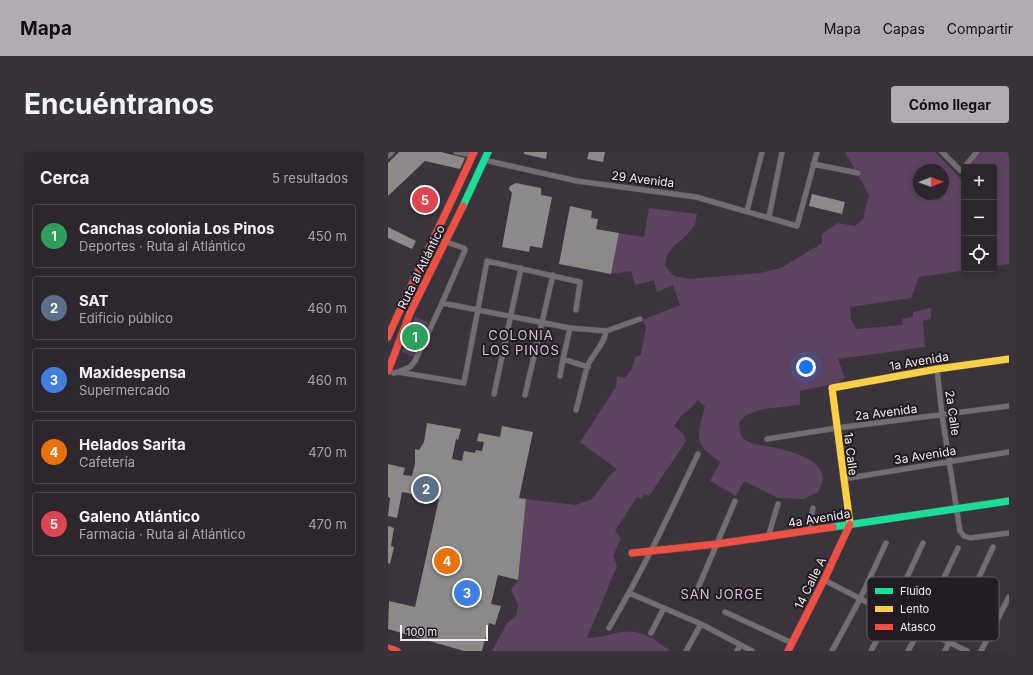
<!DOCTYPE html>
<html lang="es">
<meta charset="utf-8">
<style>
body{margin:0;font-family:Inter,sans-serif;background:#383339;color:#f1f3f6}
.controls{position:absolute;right:12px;top:12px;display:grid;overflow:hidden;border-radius:4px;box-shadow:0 2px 6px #0003}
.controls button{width:36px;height:36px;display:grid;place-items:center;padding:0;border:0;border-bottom:1px solid #484449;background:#2c272d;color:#f1f3f6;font:20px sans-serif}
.compass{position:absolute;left:525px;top:12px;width:36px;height:36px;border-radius:50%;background:#2c272d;box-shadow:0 2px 6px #0003;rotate:89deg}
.scale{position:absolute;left:12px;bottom:10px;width:88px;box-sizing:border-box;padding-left:4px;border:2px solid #f4ebf5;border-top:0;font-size:11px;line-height:14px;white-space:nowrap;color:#f4ebf5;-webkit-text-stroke:3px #211b22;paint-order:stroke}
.you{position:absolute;left:418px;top:215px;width:14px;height:14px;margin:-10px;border:3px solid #fff;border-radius:50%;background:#1a73e8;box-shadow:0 0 0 6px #1a73e833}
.badge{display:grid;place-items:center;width:26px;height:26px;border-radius:50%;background:#b3abb4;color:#fff;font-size:13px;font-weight:700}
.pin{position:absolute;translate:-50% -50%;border:2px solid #fff;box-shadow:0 1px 4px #0006}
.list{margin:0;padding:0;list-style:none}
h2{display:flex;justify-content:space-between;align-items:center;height:52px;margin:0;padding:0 16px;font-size:17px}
h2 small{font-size:13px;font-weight:400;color:#a6a5aa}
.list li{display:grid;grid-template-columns:26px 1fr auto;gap:12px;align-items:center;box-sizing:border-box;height:64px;margin:0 8px 8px;padding:0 8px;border:1px solid #484449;border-radius:4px}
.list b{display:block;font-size:15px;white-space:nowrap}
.list p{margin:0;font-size:13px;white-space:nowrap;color:#a6a5aa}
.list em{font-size:13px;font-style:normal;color:#a6a5aa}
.icon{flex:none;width:22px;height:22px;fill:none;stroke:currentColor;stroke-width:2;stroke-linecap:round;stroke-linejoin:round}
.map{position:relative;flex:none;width:621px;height:499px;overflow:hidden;border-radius:4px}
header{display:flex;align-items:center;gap:24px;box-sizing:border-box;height:56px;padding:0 20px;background:#b3abb4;color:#111}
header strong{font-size:19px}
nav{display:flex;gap:22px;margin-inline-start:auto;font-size:14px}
.intro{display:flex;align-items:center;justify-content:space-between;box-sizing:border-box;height:96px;padding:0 24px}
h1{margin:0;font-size:28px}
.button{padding:10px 18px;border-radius:4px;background:#b3abb4;color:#111;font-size:14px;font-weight:700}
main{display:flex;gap:24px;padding:0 24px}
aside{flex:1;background:#2c272d;border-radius:4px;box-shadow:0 2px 6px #0003}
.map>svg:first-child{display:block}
</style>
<header>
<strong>Mapa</strong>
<nav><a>Mapa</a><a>Capas</a><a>Compartir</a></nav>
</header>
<div class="intro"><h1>Encuéntranos</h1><a class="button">Cómo llegar</a></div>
<main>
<aside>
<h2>Cerca<small>5 resultados</small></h2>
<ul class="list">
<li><span class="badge" style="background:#2e9e5b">1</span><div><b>Canchas colonia Los Pinos</b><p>Deportes · Ruta al Atlántico</p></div><em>450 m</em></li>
<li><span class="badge" style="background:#5c6f8a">2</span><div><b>SAT</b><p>Edificio público</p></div><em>460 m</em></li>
<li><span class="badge" style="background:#3f7fe0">3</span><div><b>Maxidespensa</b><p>Supermercado</p></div><em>460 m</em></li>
<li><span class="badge" style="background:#e8710a">4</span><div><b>Helados Sarita</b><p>Cafetería</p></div><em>470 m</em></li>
<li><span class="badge" style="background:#e0444e">5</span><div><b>Galeno Atlántico</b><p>Farmacia · Ruta al Atlántico</p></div><em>470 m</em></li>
</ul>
</aside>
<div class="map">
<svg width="621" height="499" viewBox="0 0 621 499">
<rect width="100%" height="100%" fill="#3b343c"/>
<!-- green -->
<path fill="#5c435f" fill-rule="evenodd" d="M457,0h90l27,28 2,-2v91h9l-54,8 -8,21 -61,9 1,12 5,10 47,-4 -1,-6 11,-2v-5l18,-4v11l-8,2 2,26 -87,12 7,19 -7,5 -38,8v14l-37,4 -17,6 -7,7c1,5 0,13 5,17 7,6 18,6 27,8 15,3 52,11 52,31 0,4 -3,10 -5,14l-14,7 -26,-1 -34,-17 -8,15 -26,-15 10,-19c-5,-4 -11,-8 -15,-12 -11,-11 -4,-30 0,-43l-7,-7 -6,7 -10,8 -8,11c7,6 13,8 11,17l-34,50 -2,3 -5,-2 -2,5 -5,-2 -22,34 6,7 -8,18 4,10 -30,72c9,0 17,-2 25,-4 27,-7 38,2 58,17h-178l15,-28 9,-7 2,-11 -7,-15 7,-10 8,-81 50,6 16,-6 19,-25 6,-5 -37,-27 36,-55 1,-11 8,2 7,-10 3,-11 6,-2 5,-28 -4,-7 38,-15 -7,-20 -16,7 -3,-12 -19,5 -4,-14 -20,3 8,-41 25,4 5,-29 48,6c-1,4 -1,9 -3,12 -10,16 -29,20 -29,40l9,10 16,3 70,-6 21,-5 41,-25v-9l16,-11 17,3 8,-7 6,-24zM531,18h24v24h-24z
M593,0h28v112l-15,2v-99h-21l-1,-4z
M27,165l13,5 -13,35 -13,-5z"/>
<!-- building -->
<path fill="#8b8a89" d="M11,0h42l24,6 -5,11 -35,-8 -37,35v-33z
M136,0h23l-1,7 -22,-5z
M201,0h16l-2,10 -16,-3z
M128,31l25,5v7l11,2 -10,51 -12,-2 -1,6 -27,-5 10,-54 -3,-4 1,-3z
M26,38l25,6 -4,14 -25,-7z
M424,42l33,8 -3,12 -33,-8z
M182,54l22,5 -1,7 7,1 -2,10 23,4 -8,41 -52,-10z
M0,75l28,14 -4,8 -24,-11z
M39,271l34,6 -3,11 -2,-1 -4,20 10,2 2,-10 11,2 1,-3 6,1 2,-9 -7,-1 2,-8 21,4 2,-11 31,6 -14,66 7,1 -8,81 -20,-5 -7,29 10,2 -6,19 -6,-2 -7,28h-18l-76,-22 1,-28 26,6 24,-108 -37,-7 -5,26 -9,-2 2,-18 -2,-1v-33l17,4 -2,7 9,1 3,-12v-15l4,1 5,-8z
M0,374l6,2 -3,18 3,1 -4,17 -2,-1z"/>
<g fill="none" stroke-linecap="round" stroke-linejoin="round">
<!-- street casing -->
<g stroke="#59525a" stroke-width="6">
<path id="street" d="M68,0l17,3
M554,0l19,19 16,-19
M0,4l4,-4
M96,8l93,21 119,16 101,29 20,-74
M425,12l45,9
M359,59l15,-59
M381,65l13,-65
M54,151l128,25 36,3 34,-12
M175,207l25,8
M549,217l5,46 18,116 4,5 6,2 39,-5
M12,219l10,-4 5,-6 27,-58 23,-53 -1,-2 -18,-6
M5,221l5,-1 66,11 23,-122 93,21 -4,28
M172,224l3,-17 7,-31
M106,242l27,-126
M137,243l28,-120
M188,258c4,-14 7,-29 11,-43 5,-13 17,-21 19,-36
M379,287l70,-11 172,-22
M455,327l166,-27
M421,379l4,-23
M380,385l10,-33
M436,428l66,34 77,37
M310,436l37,-87
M241,441l72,31 51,27
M337,460l67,31
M221,476c33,-56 61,-115 89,-174
M263,481l13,-25
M298,499l15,-27
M349,499l3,-6
M444,499l28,-52 26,-56
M483,499l19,-37 33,-71
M520,499l12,-22 38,-81
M557,499l48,-104
M593,499l28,-54"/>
</g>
<!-- fast casing -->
<g stroke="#59525a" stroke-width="8">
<path id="fast" d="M75,54l25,-54
M445,375l176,-26"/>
</g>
<!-- slow casing -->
<g stroke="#59525a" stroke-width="8">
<path id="slow" d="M462,372l-18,-136 105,-19 72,-10"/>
</g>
<!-- jam casing -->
<g stroke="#59525a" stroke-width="8">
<path id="jam" d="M0,185c27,-62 58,-123 86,-185
M0,219l22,-58 53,-107
M244,401l85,-9 116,-17
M0,496l9,3
M400,499l36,-71 26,-56"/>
</g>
<!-- street -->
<use href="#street" stroke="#726d72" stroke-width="5"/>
<!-- fast -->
<use href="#fast" stroke="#16e098" stroke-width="7"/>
<!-- slow -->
<use href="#slow" stroke="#ffcf43" stroke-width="7"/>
<!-- jam -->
<use href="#jam" stroke="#f24e42" stroke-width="7"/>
</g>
<g text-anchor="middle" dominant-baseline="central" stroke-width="4" stroke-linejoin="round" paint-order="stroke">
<!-- street labels -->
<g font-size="12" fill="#f4ebf5" stroke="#211b22">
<text transform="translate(255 27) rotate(7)">29 Avenida</text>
<text transform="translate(33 115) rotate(-64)">Ruta al Atlántico</text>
<text transform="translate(531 209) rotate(-10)">1a Avenida</text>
<text transform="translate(498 260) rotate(-7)">2a Avenida</text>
<text transform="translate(565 261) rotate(82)">2a Calle</text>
<text transform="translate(463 302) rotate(83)">1a Calle</text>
<text transform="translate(537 303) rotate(-9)">3a Avenida</text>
<text transform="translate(431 366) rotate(-9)">4a Avenida</text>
<text transform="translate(422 431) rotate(-64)">14 Calle A</text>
</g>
<!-- neighbourhood labels -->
<g font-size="13" letter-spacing="1" fill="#d1c1d3" stroke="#211b22">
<text x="133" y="183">COLONIA<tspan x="133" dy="15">LOS PINOS</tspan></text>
<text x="334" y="442">SAN JORGE</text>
</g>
</g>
<!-- legend -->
<rect x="479" y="425" width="132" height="64" rx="6" fill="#211b22" stroke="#605961" stroke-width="1"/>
<rect x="487" y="436" width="18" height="6" fill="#16e098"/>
<rect x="487" y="454" width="18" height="6" fill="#ffcf43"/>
<rect x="487" y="472" width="18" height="6" fill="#f24e42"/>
<g font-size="11" fill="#f4ebf5">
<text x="512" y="443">Fluido</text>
<text x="512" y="461">Lento</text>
<text x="512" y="479">Atasco</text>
</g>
</svg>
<div class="controls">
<button>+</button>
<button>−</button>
<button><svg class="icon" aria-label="locate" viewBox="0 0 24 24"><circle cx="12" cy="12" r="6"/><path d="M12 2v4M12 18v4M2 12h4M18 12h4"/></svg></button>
</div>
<svg class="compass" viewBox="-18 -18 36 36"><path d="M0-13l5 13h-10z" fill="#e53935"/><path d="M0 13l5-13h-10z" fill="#a6a5aa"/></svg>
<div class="scale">100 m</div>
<div class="you"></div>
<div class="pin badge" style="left:27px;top:185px;background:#2e9e5b">1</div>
<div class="pin badge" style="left:38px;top:337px;background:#5c6f8a">2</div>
<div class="pin badge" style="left:79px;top:441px;background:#3f7fe0">3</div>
<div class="pin badge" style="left:59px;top:409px;background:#e8710a">4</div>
<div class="pin badge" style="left:37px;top:48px;background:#e0444e">5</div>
</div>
</main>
